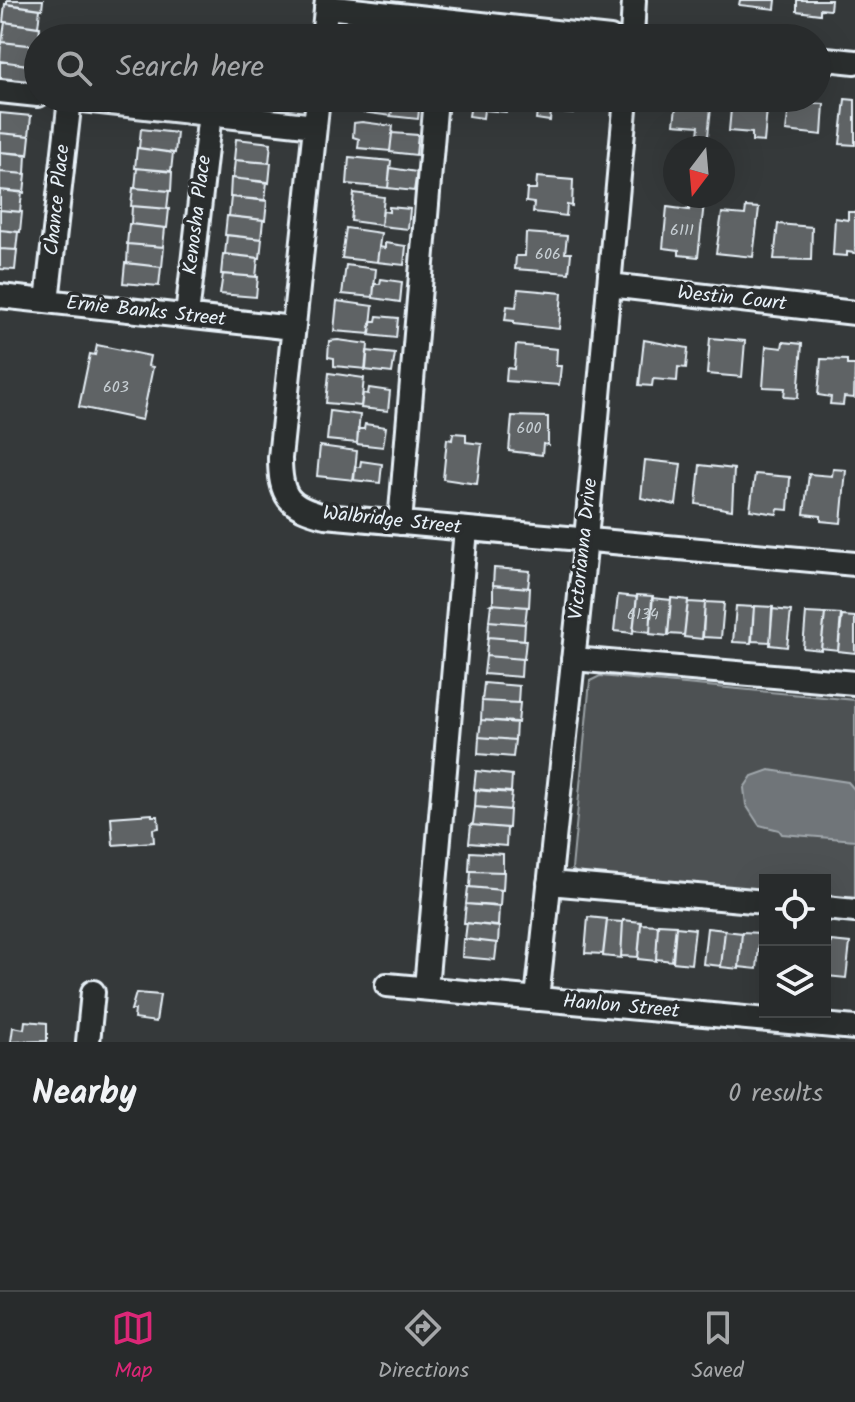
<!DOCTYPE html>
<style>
body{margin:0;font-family:Kalam,sans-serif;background:#303334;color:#f1f3f6}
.controls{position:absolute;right:24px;bottom:24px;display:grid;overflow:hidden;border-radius:0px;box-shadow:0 8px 32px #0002}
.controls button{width:72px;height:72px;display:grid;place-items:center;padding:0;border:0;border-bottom:2px solid #444748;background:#282b2c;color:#f1f3f6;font:40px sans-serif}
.compass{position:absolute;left:663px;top:136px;width:72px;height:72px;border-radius:50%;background:#282b2c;box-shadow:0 8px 32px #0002;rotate:196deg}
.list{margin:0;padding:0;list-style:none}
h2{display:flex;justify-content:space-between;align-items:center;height:104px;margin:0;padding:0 32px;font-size:34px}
h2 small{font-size:26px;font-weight:400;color:#a5a7a9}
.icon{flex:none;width:44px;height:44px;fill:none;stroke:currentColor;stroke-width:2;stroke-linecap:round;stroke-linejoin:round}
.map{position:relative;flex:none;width:855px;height:1042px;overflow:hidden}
.search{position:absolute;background:#282b2c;box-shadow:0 8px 32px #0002;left:24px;right:24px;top:24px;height:88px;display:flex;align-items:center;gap:20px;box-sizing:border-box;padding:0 28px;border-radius:44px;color:#a5a7a9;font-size:30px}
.sheet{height:248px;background:#282b2c}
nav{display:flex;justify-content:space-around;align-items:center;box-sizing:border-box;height:112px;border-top:2px solid #444748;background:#282b2c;font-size:22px;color:#a5a7a9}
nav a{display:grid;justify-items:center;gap:4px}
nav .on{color:#db2777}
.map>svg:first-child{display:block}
</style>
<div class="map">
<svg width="855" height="1042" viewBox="0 0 855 1042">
<rect width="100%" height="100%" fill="#35393a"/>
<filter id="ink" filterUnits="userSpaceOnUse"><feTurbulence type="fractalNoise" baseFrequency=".0125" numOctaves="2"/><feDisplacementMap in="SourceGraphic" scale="16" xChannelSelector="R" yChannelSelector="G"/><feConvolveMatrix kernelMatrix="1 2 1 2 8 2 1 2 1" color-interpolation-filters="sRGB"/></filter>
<g filter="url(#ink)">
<!-- green -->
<path fill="#4d5152" stroke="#9aa1a5" stroke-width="2" d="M600,676l255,24v200l-30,-2v-18h-60v13l-184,-15 -9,-9 18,-188z"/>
<!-- water -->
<path fill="#707579" stroke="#a0a7ac" stroke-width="2" d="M769,770l79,12 7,8v50l-73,-6 -3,-4 -20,-5 -13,-20 -2,-17 8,-12z"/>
<!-- building -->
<path fill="#5f6365" stroke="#e8f1f8" stroke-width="2" d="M7,0h36l-1,9 -35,-5z
M740,0h36l-1,9 -36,-4z
M797,0h34l-1,10 -10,-1v5l-23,-3z
M5,4l35,5 -2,18 -35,-5z
M5,22l35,5 -2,19 -36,-4z
M1,42l35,4 -2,20 -34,-5z
M0,61l36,5 -3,19 -33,-4z
M363,98h31l-3,18 -30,-4z
M399,98l21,2 -2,19 -27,-3 2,-14 5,1z
M472,98h36l-2,14 -22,-2 -1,8 -14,-2z
M539,98h36l-2,16 -22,-2 -1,9 -14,-2z
M677,98h35l-4,38 -10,-1 1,-9 -25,-2z
M732,98h36l-4,44 -12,-1v-8l-23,-2z
M790,98l17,1 -1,4 18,1 -2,31 -36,-4z
M845,99l10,1v45l-15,-1z
M0,113l31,3 -2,20 -29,-3z
M362,122l31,4 -3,25 -32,-3 1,-9 -6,-2 1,-14z
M141,129l36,4 -2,20 -36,-5z
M0,133l30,3 -2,19 -28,-3z
M392,133l26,2 -2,20 -26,-3z
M236,139l35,4 -2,20 -35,-3z
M137,148l36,5 -2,18 -36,-3z
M0,152l26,2 -1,20 -25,-2z
M349,157l42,4 -3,27 -41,-4z
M235,160l36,3 -2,20 -36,-5z
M137,168l35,4 -1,19 -36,-3z
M390,168l27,4 -3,19 -26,-3z
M0,172l26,2 -2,19 -24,-3z
M537,177l36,3 -1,26 -5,-1 -1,11 -33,-4 1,-9 -8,-1 1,-13h9z
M231,178l36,4 -2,18 -35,-3z
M133,188l36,3 -2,18 -36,-3z
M0,190l22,2 -2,20 -20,-2z
M354,193l30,4 -3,28 -30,-4z
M231,197l36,4 -2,19 -36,-4z
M690,202l14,1 -6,54 -19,-2v-5l-16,-2 4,-41 22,3z
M132,206l37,3 -2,19 -36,-4z
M389,207l21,2 -2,20 -27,-3 2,-15 6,1z
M746,207l13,1 -6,49 -37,-4 6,-40 23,2z
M0,210l22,2 -2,20 -20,-2z
M848,212h7v41l-8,-1v4l-14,-1 2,-37 13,2z
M227,216l36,4 -2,19 -36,-4z
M129,224l36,4 -2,19 -36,-3z
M778,224l34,3 -1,33 -37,-1z
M346,228l35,5 -4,29 -35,-4z
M0,230l18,2 -2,18 -16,-1z
M526,233l41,3 -2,17h6l-2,20 -54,-4 1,-13h9z
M227,235l35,4 -2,19 -35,-4z
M385,243l21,3 -2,19 -27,-3 2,-15 6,1z
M128,244l36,3 -2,20 -35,-4z
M0,249l17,1 -2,20 -15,-1z
M223,254l35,4 -2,19 -35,-3z
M125,263l36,4 -2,19 -36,-3z
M346,265l30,4 -3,28 -31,-3z
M223,274l35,3 -2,20 -36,-3z
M381,279l21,3 -2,20 -27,-4 1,-14h6z
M518,289l44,4 -3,36 -45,-5v-3l-9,-1 2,-14 9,1z
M337,301l36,5 -3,28 -36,-3z
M377,316l21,2 -2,20 -27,-3 2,-14h5z
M710,338l35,3 -3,36 -35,-3z
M338,340l30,4 -2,25 -32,-3v-8l-6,-1 1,-16z
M644,340l44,8 -2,20 -8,-1 -1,14 -24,-2 -1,7 -13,-1z
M783,342l19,2 -4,54 -14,-1 1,-9 -22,-1 3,-41 16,2z
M97,345l53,11 -2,10 5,1 -11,53 -63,-13 11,-53 5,1z
M516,345l41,4 -1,17h5l-2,19 -53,-4 1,-13 7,1z
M367,351l28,3 -3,19 -27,-3z
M821,359l26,1v5h8l-1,33 -10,-1 -1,8 -13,-1 1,-7 -13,-2z
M329,373l35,5 -3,28 -35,-3z
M369,388l21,3 -2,20 -27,-3 2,-15 5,1z
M330,411l30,4 -3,28 -30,-3z
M512,416l36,1v28l-5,-1 -1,11 -33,-4z
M365,424l21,3 -3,20 -26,-3 1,-15h6z
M453,433l13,1v8l16,2 -5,40 -34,-5 4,-40 5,1z
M320,446l37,5 -3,29 -37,-4z
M645,460l36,4 -5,41 -35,-7z
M361,461l21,3 -2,19 -27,-3 2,-14 5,1z
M700,465l34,4 -2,41 -36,-6z
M833,469l13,1 -5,53 -20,-2v-5l-17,-2 5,-40 23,2z
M755,474l35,3 -2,33 -10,-1 -1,5 -27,-4z
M494,568l36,3 -2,17 -35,-3z
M493,585l37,3 -1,19 -38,-3 2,-1z
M618,595l19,2 -4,36 -19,-2z
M637,595l16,1 -3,36 -17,-2z
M652,598l19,2 -3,36 -18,-2z
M671,598l17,2 -4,35 -16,-1z
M688,602l17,1 -3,36 -18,-2z
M705,602l19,1 -3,35 -18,-1z
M491,604l36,3 -2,17 -36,-3z
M736,606l18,1 -3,36 -18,-1z
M754,606l19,1 -3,35 -18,-1z
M772,609l19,2 -4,36 -17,-2z
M806,613l19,1 -4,36 -18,-2z
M825,613l16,1 -3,36 -17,-2z
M842,616l13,1v36l-17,-2z
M489,621l36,3 -1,16 -36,-3z
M488,637l38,3 -2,19 -38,-3z
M486,656l36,3 -1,18 -37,-3z
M484,683l35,3 -1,17 -36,-2z
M482,701l38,2 -2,20 -37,-3z
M481,720l35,2 -1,18 -36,-3z
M479,737l36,3 -2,17 -35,-3z
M476,771l36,4 -1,17 -37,-3z
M474,790l38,3 -2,17 -35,-3 1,-17z
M475,807l35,3 -1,18 -38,-3 2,-2z
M152,814v2h6l1,12 -6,1 1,13 -41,3 -2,-28z
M471,825l36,3 -1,18 -37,-3z
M470,852l33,2v18l-34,-1z
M471,871l33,1 -1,18 -33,-3z
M468,887l33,3 -1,17 -34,-3z
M466,904l33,2 -1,20 -34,-3z
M588,917l19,2 -4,35 -18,-1z
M623,920l18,2 -3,35 -17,-1z
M607,921l16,1 -2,36 -18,-2z
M467,923l32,4 -1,16 -33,-4z
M641,924l17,1 -2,36 -18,-2z
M658,924l18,1 -4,36 -16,-2z
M676,927l19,2 -4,35 -18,-2z
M707,928l18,2 -4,36 -18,-2z
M725,931l17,2 -3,36 -18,-2z
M742,932l18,1 -3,36 -18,-2z
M463,939l34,4 -2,17 -33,-3z
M831,941l19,2 -4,35 -19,-2z
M136,993l24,2 -4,27 -22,-3 1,-9h-4z
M25,1021l22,2v18l-36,1 2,-15 11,2z"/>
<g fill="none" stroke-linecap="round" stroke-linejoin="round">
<!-- minor casing -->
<g stroke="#e8f1f8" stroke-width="28">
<path id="minor" d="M326,7l284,31
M323,38l4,-38
M632,38l2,-38
M817,58l38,4
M0,91l38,4
M65,98l250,28
M318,98l-38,360c0,38 8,49 45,58l530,48
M609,285l246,28
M0,296l293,32
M47,301l23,-202
M187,316l23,-203
M400,523l36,-425
M573,659l282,24
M549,883l216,19
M825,908l30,3
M387,985l468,43
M426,988l40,-459
M537,999l49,-460 40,-441
M88,1042l5,-50"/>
</g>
<!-- minor -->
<use href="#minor" stroke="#2a2d2e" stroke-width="22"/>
</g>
</g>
<g text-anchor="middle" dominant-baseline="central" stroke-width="7" stroke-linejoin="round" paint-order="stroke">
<!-- number labels -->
<g font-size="16" fill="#c6ced3">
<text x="682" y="230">6111</text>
<text x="548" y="254">606</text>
<text x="116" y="387">603</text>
<text x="529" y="428">600</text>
<text x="643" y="614">6134</text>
</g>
<!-- street labels -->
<g font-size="20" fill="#e8f1f8" stroke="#2a2d2e">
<text transform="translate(58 200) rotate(-84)">Chance Place</text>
<text transform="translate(198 215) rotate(-83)">Kenosha Place</text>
<text transform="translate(732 299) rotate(6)">Westin Court</text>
<text transform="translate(146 312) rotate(6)">Ernie Banks Street</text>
<text transform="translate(392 521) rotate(6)">Walbridge Street</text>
<text transform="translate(584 549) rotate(-84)">Victorianna Drive</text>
<text transform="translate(621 1007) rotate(5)">Hanlon Street</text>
</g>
</g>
</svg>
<div class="controls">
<button><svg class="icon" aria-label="locate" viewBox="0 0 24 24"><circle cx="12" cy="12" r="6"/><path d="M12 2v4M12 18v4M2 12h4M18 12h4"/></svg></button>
<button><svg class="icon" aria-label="layers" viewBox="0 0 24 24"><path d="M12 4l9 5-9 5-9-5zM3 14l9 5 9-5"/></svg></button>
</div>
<svg class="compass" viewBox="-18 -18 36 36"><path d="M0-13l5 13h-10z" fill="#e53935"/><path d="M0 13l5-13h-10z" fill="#a5a7a9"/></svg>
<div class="search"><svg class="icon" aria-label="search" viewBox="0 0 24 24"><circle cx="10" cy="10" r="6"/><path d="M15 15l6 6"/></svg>Search here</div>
</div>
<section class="sheet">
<h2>Nearby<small>0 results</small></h2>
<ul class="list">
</ul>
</section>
<nav>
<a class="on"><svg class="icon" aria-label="map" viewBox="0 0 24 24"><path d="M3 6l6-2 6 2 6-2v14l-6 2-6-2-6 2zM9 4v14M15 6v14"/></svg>Map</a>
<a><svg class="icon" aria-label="directions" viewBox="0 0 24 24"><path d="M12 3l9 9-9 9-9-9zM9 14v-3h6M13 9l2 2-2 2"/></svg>Directions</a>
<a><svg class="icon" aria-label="saved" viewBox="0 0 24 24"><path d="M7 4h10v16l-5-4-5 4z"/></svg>Saved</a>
</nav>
